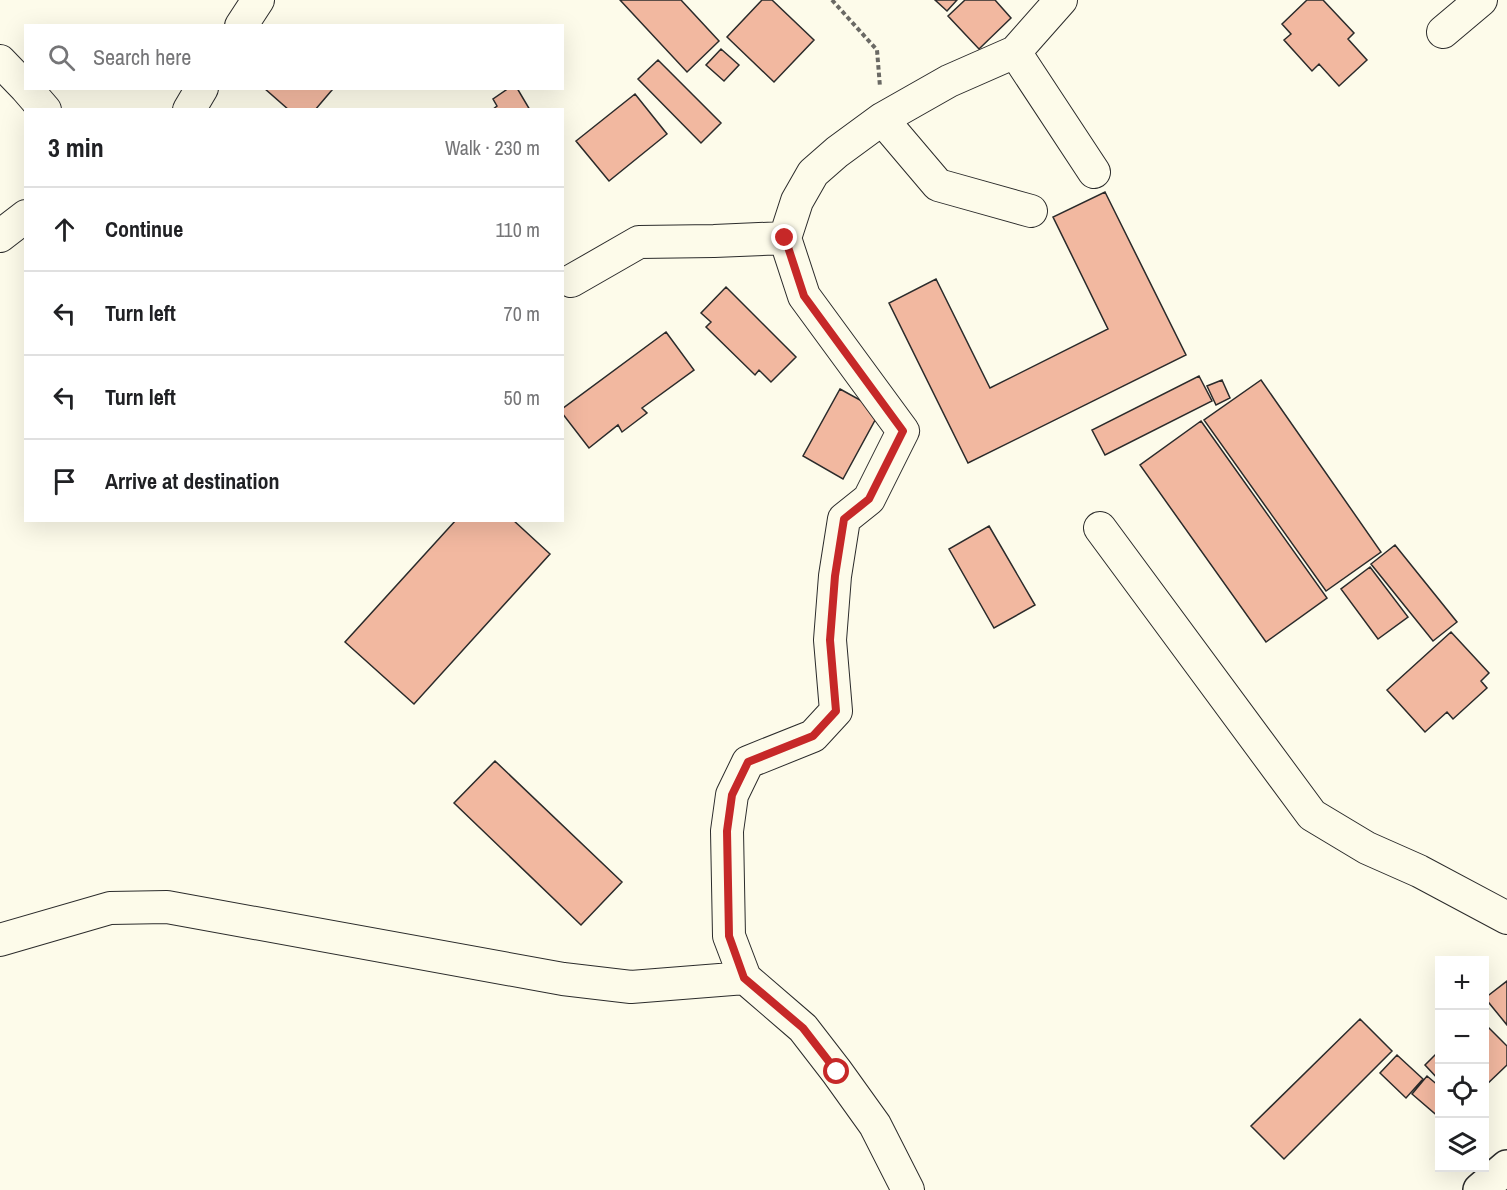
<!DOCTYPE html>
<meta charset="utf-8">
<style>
body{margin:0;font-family:"Archivo Narrow",sans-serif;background:#f2f2f2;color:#202124}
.controls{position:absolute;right:18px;bottom:18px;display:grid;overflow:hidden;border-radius:0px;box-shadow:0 6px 24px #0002}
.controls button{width:54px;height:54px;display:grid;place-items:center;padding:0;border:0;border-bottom:2px solid #e0e0e0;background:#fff;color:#202124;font:30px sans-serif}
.stop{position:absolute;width:18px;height:18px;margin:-14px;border:4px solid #c62828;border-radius:50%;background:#fff}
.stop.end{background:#c62828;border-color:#fff;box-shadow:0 2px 6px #0008}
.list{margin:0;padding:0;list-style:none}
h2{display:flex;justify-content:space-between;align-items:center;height:78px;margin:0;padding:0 24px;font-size:26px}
h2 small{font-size:20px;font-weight:400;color:#757577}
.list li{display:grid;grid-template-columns:39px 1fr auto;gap:18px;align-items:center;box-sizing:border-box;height:84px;padding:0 24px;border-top:2px solid #e0e0e0}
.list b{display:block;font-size:22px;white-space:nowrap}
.list em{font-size:20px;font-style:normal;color:#757577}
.icon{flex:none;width:33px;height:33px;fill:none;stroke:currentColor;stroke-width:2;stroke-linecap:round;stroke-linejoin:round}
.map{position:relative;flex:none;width:1507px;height:1190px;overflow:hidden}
.search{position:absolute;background:#fff;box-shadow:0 6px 24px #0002;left:24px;top:24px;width:540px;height:66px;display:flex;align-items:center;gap:15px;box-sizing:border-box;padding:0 21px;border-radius:0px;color:#757577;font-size:22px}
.panel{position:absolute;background:#fff;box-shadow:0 6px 24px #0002;left:24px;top:108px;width:540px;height:414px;border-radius:0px}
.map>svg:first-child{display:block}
</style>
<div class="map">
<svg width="1507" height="1190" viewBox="0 0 1507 1190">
<rect width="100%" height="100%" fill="#fdfbea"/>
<!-- building -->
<path fill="#f2b8a0" stroke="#2b2b2b" stroke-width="1.5" d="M620,0h61l38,41 -32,31z
M762,0h10l42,40 -40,42 -47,-45z
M935,0h22l-10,11z
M965,0h30l16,18 -32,31 -31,-33z
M1307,0h16l31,33 -6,6 19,21 -28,26 -20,-22 -7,7 -28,-31 7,-6 -9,-10z
M721,49l18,16 -15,16 -18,-16z
M658,60l63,63 -20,20 -63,-64z
M264,88h66l2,2 -17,20h-26z
M509,88h8l13,22h-38l5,-4 -4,-7z
M635,94l32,40 -58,47 -33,-40z
M1105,192l81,163 -218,108 -79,-160 47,-24 54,109 118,-59 -55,-112z
M726,287l70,70 -25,25 -12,-12 -4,5 -49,-48 5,-5 -10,-9z
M666,332l28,38 -52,38 5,5 -25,19 -4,-7 -29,23 -27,-35v-4z
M1199,376l13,25 -107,54 -13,-25z
M1222,380l8,18 -14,7 -9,-19z
M1261,380l120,172 -55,39 -122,-171z
M840,389l40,22 -37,68 -40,-23z
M1201,421l126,177 -61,44 -126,-177z
M456,520h57l37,34 -136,150 -69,-62z
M989,526l46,79 -41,23 -45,-79z
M1395,545l62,77 -24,19 -62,-77z
M1370,567l38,50 -30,22 -37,-50z
M1451,632l38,41 -8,8 6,7 -34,31 -6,-7 -22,20 -38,-42z
M495,761l127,121 -41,43 -127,-122z
M1507,981v44l-22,-27z
M1360,1019l32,32 -108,108 -33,-33z
M1484,1023l23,23v19l-23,22z
M1440,1050v31l-15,-16z
M1397,1055l26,24 -17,19 -26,-25z
M1427,1076l13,11v31l-28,-24z"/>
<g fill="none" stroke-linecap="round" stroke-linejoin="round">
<!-- minor casing -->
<g stroke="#2b2b2b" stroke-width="34">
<path id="minor" d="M241,26l17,-26
M1443,32l38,-32
M1015,52l79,120
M0,61l26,27
M26,88l19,22
M189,110l13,-22
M882,119l56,66 93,26
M0,236l26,-20
M571,281l68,-39 75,-1 71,-3
M1100,528l212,287 55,33 52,23 88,47
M0,940l110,-32 57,-1 396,72 68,8 114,-9
M908,1190l-33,-65 -38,-53 -34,-44 -58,-50 -16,-42 -2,-105 5,-36 16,-33 65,-26 23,-25 -6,-71 5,-64 9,-57 25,-20 34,-68 -99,-135 -19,-58 12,-37 16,-28 24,-21 45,-33 67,-38 66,-29 46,-52"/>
</g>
<!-- major casing -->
<g stroke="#2b2b2b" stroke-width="36">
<path id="major" d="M1480,1190l27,-23"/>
</g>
<!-- path -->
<path stroke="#6a6964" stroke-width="4" stroke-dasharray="4.5 3" stroke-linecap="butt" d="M832,0l45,50 3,37"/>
<!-- minor -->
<use href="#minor" stroke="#fdfbea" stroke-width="32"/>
<!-- major -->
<use href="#major" stroke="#fdfbea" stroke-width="33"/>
</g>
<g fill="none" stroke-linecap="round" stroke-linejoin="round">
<!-- route -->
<path stroke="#c62828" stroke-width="8" d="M785,238l19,58 99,135 -34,68 -25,20 -9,57 -5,64 6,71 -23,25 -65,26 -16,33 -5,36 2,105 15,42 59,50 34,44"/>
</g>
</svg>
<div class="controls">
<button>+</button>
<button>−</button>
<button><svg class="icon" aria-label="locate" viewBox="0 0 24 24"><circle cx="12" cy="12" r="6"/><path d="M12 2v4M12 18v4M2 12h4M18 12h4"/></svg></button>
<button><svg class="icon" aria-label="layers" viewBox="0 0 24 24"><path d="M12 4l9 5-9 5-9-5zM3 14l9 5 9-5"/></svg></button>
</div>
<div class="stop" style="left:837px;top:1072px"></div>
<div class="stop end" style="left:785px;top:238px"></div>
<div class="search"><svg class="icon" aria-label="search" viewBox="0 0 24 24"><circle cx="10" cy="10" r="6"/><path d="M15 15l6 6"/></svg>Search here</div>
<section class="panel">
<h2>3 min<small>Walk · 230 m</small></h2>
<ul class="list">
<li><svg class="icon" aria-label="ahead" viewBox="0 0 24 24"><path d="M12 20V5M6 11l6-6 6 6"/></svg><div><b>Continue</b></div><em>110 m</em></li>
<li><svg class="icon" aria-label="left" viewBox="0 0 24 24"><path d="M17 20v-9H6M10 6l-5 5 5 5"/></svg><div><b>Turn left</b></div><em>70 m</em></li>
<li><svg class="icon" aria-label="left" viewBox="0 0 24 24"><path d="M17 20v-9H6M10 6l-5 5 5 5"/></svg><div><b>Turn left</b></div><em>50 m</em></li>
<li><svg class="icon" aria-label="arrive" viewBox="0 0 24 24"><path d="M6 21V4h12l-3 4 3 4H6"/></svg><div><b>Arrive at destination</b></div></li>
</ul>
</section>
</div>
